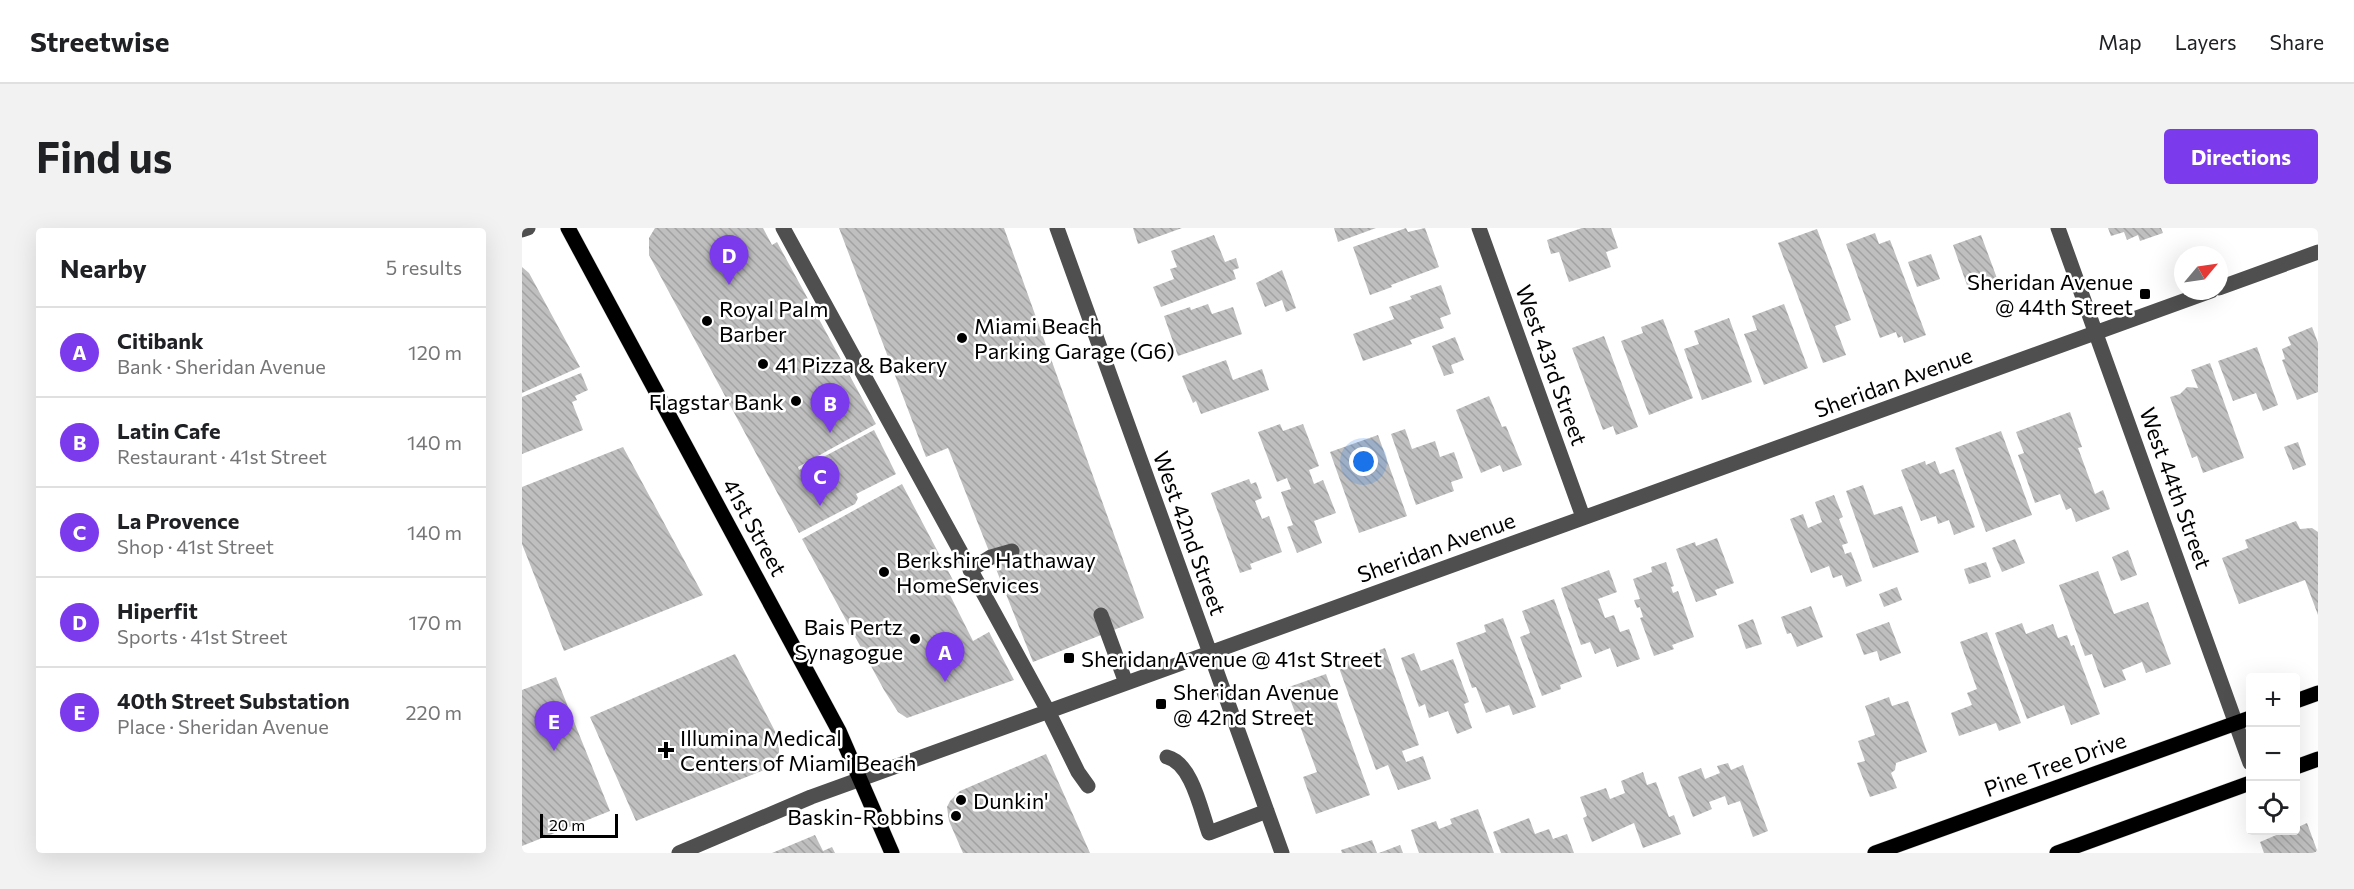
<!DOCTYPE html>
<meta charset="utf-8">
<style>
body{margin:0;font-family:Commissioner,sans-serif;background:#f2f2f2;color:#202124}
.controls{position:absolute;right:18px;bottom:18px;display:grid;overflow:hidden;border-radius:6px;box-shadow:0 6px 24px #0002}
.controls button{width:54px;height:54px;display:grid;place-items:center;padding:0;border:0;border-bottom:2px solid #e0e0e0;background:#fff;color:#202124;font:30px sans-serif}
.compass{position:absolute;left:1652px;top:18px;width:54px;height:54px;border-radius:50%;background:#fff;box-shadow:0 6px 24px #0002;rotate:61deg}
.scale{position:absolute;left:18px;bottom:15px;width:78px;box-sizing:border-box;padding-left:6px;border:3px solid #000;border-top:0;font-size:16px;line-height:21px;white-space:nowrap;color:#000;-webkit-text-stroke:4px #fff;paint-order:stroke}
.you{position:absolute;left:842px;top:234px;width:21px;height:21px;margin:-15px;border:4px solid #fff;border-radius:50%;background:#1a73e8;box-shadow:0 0 0 9px #1a73e833}
.badge{display:grid;place-items:center;width:39px;height:39px;border-radius:50%;background:#7c3aed;color:#fff;font-size:20px;font-weight:700}
.pin{position:absolute;translate:-50% -50px;filter:drop-shadow(0 2px 3px #0008)}
.pin::after{content:'';position:absolute;top:32px;width:21px;height:18px;background:inherit;clip-path:polygon(0 0,100% 0,50% 100%)}
.list{margin:0;padding:0;list-style:none}
h2{display:flex;justify-content:space-between;align-items:center;height:78px;margin:0;padding:0 24px;font-size:26px}
h2 small{font-size:20px;font-weight:400;color:#757577}
.list li{display:grid;grid-template-columns:39px 1fr auto;gap:18px;align-items:center;box-sizing:border-box;height:90px;padding:0 24px;border-top:2px solid #e0e0e0}
.list b{display:block;font-size:22px;white-space:nowrap}
.list p{margin:0;font-size:20px;white-space:nowrap;color:#757577}
.list em{font-size:20px;font-style:normal;color:#757577}
.icon{flex:none;width:33px;height:33px;fill:none;stroke:currentColor;stroke-width:2;stroke-linecap:round;stroke-linejoin:round}
.map{position:relative;flex:none;width:1796px;height:625px;overflow:hidden;border-radius:6px}
header{display:flex;align-items:center;gap:36px;box-sizing:border-box;height:84px;padding:0 30px;background:#fff;border-bottom:2px solid #e0e0e0}
header strong{font-size:28px}
nav{display:flex;gap:33px;margin-inline-start:auto;font-size:21px}
.intro{display:flex;align-items:center;justify-content:space-between;box-sizing:border-box;height:144px;padding:0 36px}
h1{margin:0;font-size:42px}
.button{padding:15px 27px;border-radius:6px;background:#7c3aed;color:#fff;font-size:21px;font-weight:700}
main{display:flex;gap:36px;padding:0 36px}
aside{flex:1;background:#fff;border-radius:6px;box-shadow:0 6px 24px #0002}
.map>svg:first-child{display:block}
</style>
<header>
<strong>Streetwise</strong>
<nav><a>Map</a><a>Layers</a><a>Share</a></nav>
</header>
<div class="intro"><h1>Find us</h1><a class="button">Directions</a></div>
<main>
<aside>
<h2>Nearby<small>5 results</small></h2>
<ul class="list">
<li><span class="badge">A</span><div><b>Citibank</b><p>Bank · Sheridan Avenue</p></div><em>120 m</em></li>
<li><span class="badge">B</span><div><b>Latin Cafe</b><p>Restaurant · 41st Street</p></div><em>140 m</em></li>
<li><span class="badge">C</span><div><b>La Provence</b><p>Shop · 41st Street</p></div><em>140 m</em></li>
<li><span class="badge">D</span><div><b>Hiperfit</b><p>Sports · 41st Street</p></div><em>170 m</em></li>
<li><span class="badge">E</span><div><b>40th Street Substation</b><p>Place · Sheridan Avenue</p></div><em>220 m</em></li>
</ul>
</aside>
<div class="map">
<svg width="1796" height="625" viewBox="0 0 1796 625">
<defs>
<pattern id="building-back-hatch" width="6" height="6" patternUnits="userSpaceOnUse" patternTransform="scale(1.5)"><rect width="6" height="6" fill="#bfbfbf"/><path d="M-1 5l2 2M0 0l6 6M5-1l2 2" fill="none" stroke="#a2a2a2"/></pattern>
</defs>
<rect width="100%" height="100%" fill="#fff"/>
<!-- building -->
<path fill="url(#building-back-hatch)" d="M133,0h108l9,17 5,-3 99,182 -78,43 1,3 75,-40 22,44 -40,20 2,4 -3,6 -56,29 -150,-278v-17z
M317,0h165l140,390 -111,44 -85,-214 -22,9z
M611,0h49l-44,16z
M812,0h42l-38,14z
M884,0l2,4 17,-4 14,39 -48,18 1,2 -22,8 -17,-48z
M1060,0h29l7,20 -12,4 5,15 -42,15 -10,-30 -8,2 -4,-14z
M1586,0h53l2,5 -23,8 -2,-6 -11,5 -3,-8 -13,4z
M1295,1l34,91 -16,6 11,29 -23,8 -45,-120z
M1353,5l4,11 11,-4 36,95 -22,8 -2,-7 -4,2 -2,-6 -16,6 -34,-94z
M692,7l11,27 11,-4 3,10 -6,2 3,9 -75,28 -8,-20 21,-8 -4,-10 7,-2 -6,-16z
M1459,7l17,46 -29,10 -16,-46z
M1409,26l9,25 -23,8 -9,-25z
M0,39l7,6 51,94 -58,26z
M760,42l14,38 -10,4 -4,-12 -17,7 -9,-24z
M919,57l10,29 -11,4 4,10 -34,12 2,4 -49,17 -10,-27 41,-15 -5,-12 23,-8 -2,-3z
M686,76l4,10 21,-7 9,27 -64,22 -14,-40 26,-9 1,3z
M1262,76l24,64 -44,17 -20,-51 13,-4 -5,-14z
M1207,90l23,64 -50,18 -18,-51 15,-5 -5,-13z
M1141,91l30,79 -44,17 -28,-74 22,-8 -2,-6z
M1790,99l6,16v49l-21,8 -15,-40 3,-1 -3,-10 9,-4 -3,-8z
M1082,108l34,91 -22,8 -3,-9 -10,4 -31,-82z
M933,109l9,23 -13,5 3,8 -10,3 -12,-30z
M1735,119l21,58 -15,6 -7,-18 -23,8 -15,-40z
M704,132l7,20 29,-11 7,21 -68,24 -5,-13 -3,2 -11,-27z
M1688,135l34,95 -41,15 -6,-17 -5,2 -22,-61 10,-3 7,-7 11,1 -7,-18z
M59,145l7,17 -13,6 2,4 -5,2 11,28 -61,24v-57z
M967,168l13,31 4,-1 16,39 -19,7 -3,-7 -19,8 -25,-63z
M1548,184l12,35 -4,1 17,46 8,-4 7,19 -34,13 -5,-14 -5,2 -6,-16 -25,9 -17,-48 6,-2 -8,-21z
M758,196l3,7 20,-7 16,42 -10,4 5,14 9,-4 13,33 -22,8 8,22 -25,10 -10,-26 6,-2 -12,-33 10,-3 -4,-11 -10,4 -19,-50z
M883,201l7,20 23,-8 5,16 14,-5 9,26 -12,4 3,9 -38,14 -25,-71z
M1479,203l31,84 -46,17 -31,-84z
M856,207l29,81 -48,17 -29,-81z
M1776,214l8,23 -13,5 -9,-23z
M101,219l80,148 -139,56 -42,-107v-57z
M1403,233l1,4 9,-4 5,13 14,-5 21,58 -21,8 -5,-15 -11,4 -2,-8 -15,5 -20,-51z
M727,251l2,5 5,-2 6,16 -7,3 7,18 7,-3 13,36 -32,12 2,5 -12,4 -29,-80z
M380,256l53,100 -8,5 26,52 16,-9 25,48 -107,38 -9,-6 -14,-22 -82,-151z
M1341,257l11,30 28,-9 17,46 -46,16 -27,-77z
M1312,267l9,22 -4,2 9,24 -6,2 3,9 6,-2 11,29 -16,6 -4,-12 -9,3 -4,-12 -18,7 -21,-54 13,-5 5,14 14,-6 -7,-20z
M1774,293l4,8 12,-1 6,4v83l-13,-35 -66,24 -17,-46 26,-10 -3,-8z
M1195,310l17,45 -19,7 2,5 -21,7 -20,-53 19,-7 1,4z
M1493,311l10,24 -23,9 -10,-24z
M1606,322l9,25 -16,6 -9,-24z
M1144,334l8,24 -3,1 2,6 5,-2 16,46 -22,8 2,4 -20,7 -14,-38 3,-1 -3,-10 -3,1 -3,-8 6,-1 -7,-20 19,-7 -1,-5z
M1464,334l5,15 -22,7 -5,-15z
M1087,342l8,22 -19,7 7,19 9,-3 6,17 9,-3 11,30 -23,8 -7,-19 -15,6 -5,-12 -9,3 -20,-57z
M1576,343l16,43 34,-12 23,62 -25,9 -4,-11 -20,8 4,10 -22,8 -12,-34 -7,2 -26,-71z
M1375,359l5,13 -18,7 -5,-13z
M1032,371l28,78 -22,8 1,4 -19,7 -22,-59 10,-4 -8,-22z
M1289,378l12,31 -26,10 -6,-14 -4,1 -6,-17z
M981,390l33,89 -23,8 -4,-10 -23,8 -10,-26 -4,1 -16,-45 30,-11 -2,-7z
M1231,391l9,25 -16,5 -8,-24z
M1367,394l12,31 -21,8 -3,-10 -13,4 -8,-21z
M1500,395l4,11 27,-10 5,14 9,-3 4,11 3,-1 26,69 -29,11 -7,-20 -37,14 -32,-86z
M1465,404l34,91 -22,8 -3,-8 -37,13 -8,-23 21,-8 -5,-12 10,-4 -17,-47z
M863,420l34,97 -17,6 4,11 17,-6 8,23 -33,11 -10,-25 -12,5 -38,-105z
M892,425l7,18 32,-12 16,43 -5,2 8,24 -15,6 -9,-23 -19,7 -4,-14 -6,3 -18,-49z
M213,426l44,85v17l-15,14 -128,51 -46,-104z
M804,446l44,121 -54,19 -13,-37 14,-5 -31,-84z
M34,449l54,134 -88,35v-156z
M1367,469l3,9 16,-5 19,51 -31,11 -1,7 -4,3 6,15 -27,9 -13,-34 8,-2 -7,-20 17,-6 -10,-29z
M524,526l44,99h-127l-14,-32 -2,-14 3,-6 10,-10z
M1206,535l3,7 12,-5 25,66 -15,6 -13,-36 -12,4 -3,-9 -16,6 3,7 -19,8 -15,-40 23,-9 4,11 15,-6 -3,-7z
M1121,544l4,13 9,-3 13,35 5,-2 7,19 -38,14 -9,-25 -42,19 -9,-24 4,-2 -7,-19 26,-9 4,11 15,-6 -4,-12z
M956,581l16,44h-75l-8,-23 25,-9 3,8 13,-5 -2,-5z
M1007,590l6,16 14,-5 4,10 14,-5 7,19h-73l-8,-21z
M1785,595l11,30h-54l-4,-11 28,-12h8v-2z
M293,607l8,16 9,-4 3,6h-63z
M850,612l5,13h-35l-1,-3z
M878,617l3,8h-24z"/>
<g fill="none" stroke-linecap="round" stroke-linejoin="round">
<!-- major casing -->
<g stroke="#dbdbdb" stroke-width="16">
<path id="major" d="M46,0l271,503 53,122
M1774,473l22,-8
M1774,539l22,-8
M1353,625l375,-135
M1535,625l193,-70"/>
</g>
<!-- minor -->
<path stroke="#4f4f4f" stroke-width="15" d="M261,0l265,483 30,61 10,14
M535,0l225,625
M957,0l104,289
M1536,0l192,535
M0,2l6,-2
M1697,60l99,-36
M448,342l21,-13 21,-6
M579,387l25,68
M645,529c25,6 34,54 42,76l58,-22
M157,625l132,-56 1400,-506"/>
<!-- major -->
<use href="#major" stroke="#000" stroke-width="15"/>
</g>
<!-- markers -->
<g fill="#000" stroke="#fff" stroke-width="2">
<rect x="1617" y="60" width="12" height="12" rx="3"/>
<circle cx="185" cy="93" r="6"/>
<circle cx="440" cy="110" r="6"/>
<circle cx="241" cy="136" r="6"/>
<circle cx="274" cy="173" r="6"/>
<circle cx="362" cy="344" r="6"/>
<circle cx="393" cy="411" r="6"/>
<rect x="541" y="424" width="12" height="12" rx="3"/>
<rect x="633" y="470" width="12" height="12" rx="3"/>
<path d="M141 513h6v6h6v6h-6v6h-6v-6h-6v-6h6z"/>
<circle cx="439" cy="572" r="6"/>
<circle cx="434" cy="588" r="6"/>
</g>
<g text-anchor="middle" dominant-baseline="central" stroke-width="5" stroke-linejoin="round" paint-order="stroke">
<!-- poi labels -->
<g font-size="22" fill="#000" stroke="#fff" text-anchor="start">
<text x="1611" y="53" text-anchor="end">Sheridan Avenue<tspan x="1611" dy="25">@ 44th Street</tspan></text>
<text x="197" y="80">Royal Palm<tspan x="197" dy="25">Barber</tspan></text>
<text x="452" y="97">Miami Beach<tspan x="452" dy="25">Parking Garage (G6)</tspan></text>
<text x="253" y="136">41 Pizza &amp; Bakery</text>
<text x="262" y="173" text-anchor="end">Flagstar Bank</text>
<text x="374" y="331">Berkshire Hathaway<tspan x="374" dy="25">HomeServices</tspan></text>
<text x="381" y="398" text-anchor="end">Bais Pertz<tspan x="381" dy="25">Synagogue</tspan></text>
<text x="559" y="430">Sheridan Avenue @ 41st Street</text>
<text x="651" y="463">Sheridan Avenue<tspan x="651" dy="25">@ 42nd Street</tspan></text>
<text x="158" y="509">Illumina Medical<tspan x="158" dy="25">Centers of Miami Beach</tspan></text>
<text x="451" y="572">Dunkin'</text>
<text x="422" y="588" text-anchor="end">Baskin-Robbins</text>
</g>
<!-- street labels -->
<g font-size="22" fill="#000" stroke="#fff">
<text transform="translate(1030 137) rotate(70)">West 43rd Street</text>
<text transform="translate(1371 154) rotate(-20)">Sheridan Avenue</text>
<text transform="translate(1654 260) rotate(70)">West 44th Street</text>
<text transform="translate(233 299) rotate(61)">41st Street</text>
<text transform="translate(668 305) rotate(70)">West 42nd Street</text>
<text transform="translate(914 319) rotate(-20)">Sheridan Avenue</text>
<text transform="translate(1533 536) rotate(-20)">Pine Tree Drive</text>
</g>
</g>
</svg>
<div class="controls">
<button>+</button>
<button>−</button>
<button><svg class="icon" aria-label="locate" viewBox="0 0 24 24"><circle cx="12" cy="12" r="6"/><path d="M12 2v4M12 18v4M2 12h4M18 12h4"/></svg></button>
</div>
<svg class="compass" viewBox="-18 -18 36 36"><path d="M0-13l5 13h-10z" fill="#e53935"/><path d="M0 13l5-13h-10z" fill="#757577"/></svg>
<div class="scale">20 m</div>
<div class="you"></div>
<div class="pin badge" style="left:423px;top:454px">A</div>
<div class="pin badge" style="left:308px;top:205px">B</div>
<div class="pin badge" style="left:298px;top:278px">C</div>
<div class="pin badge" style="left:207px;top:57px">D</div>
<div class="pin badge" style="left:32px;top:523px">E</div>
</div>
</main>
